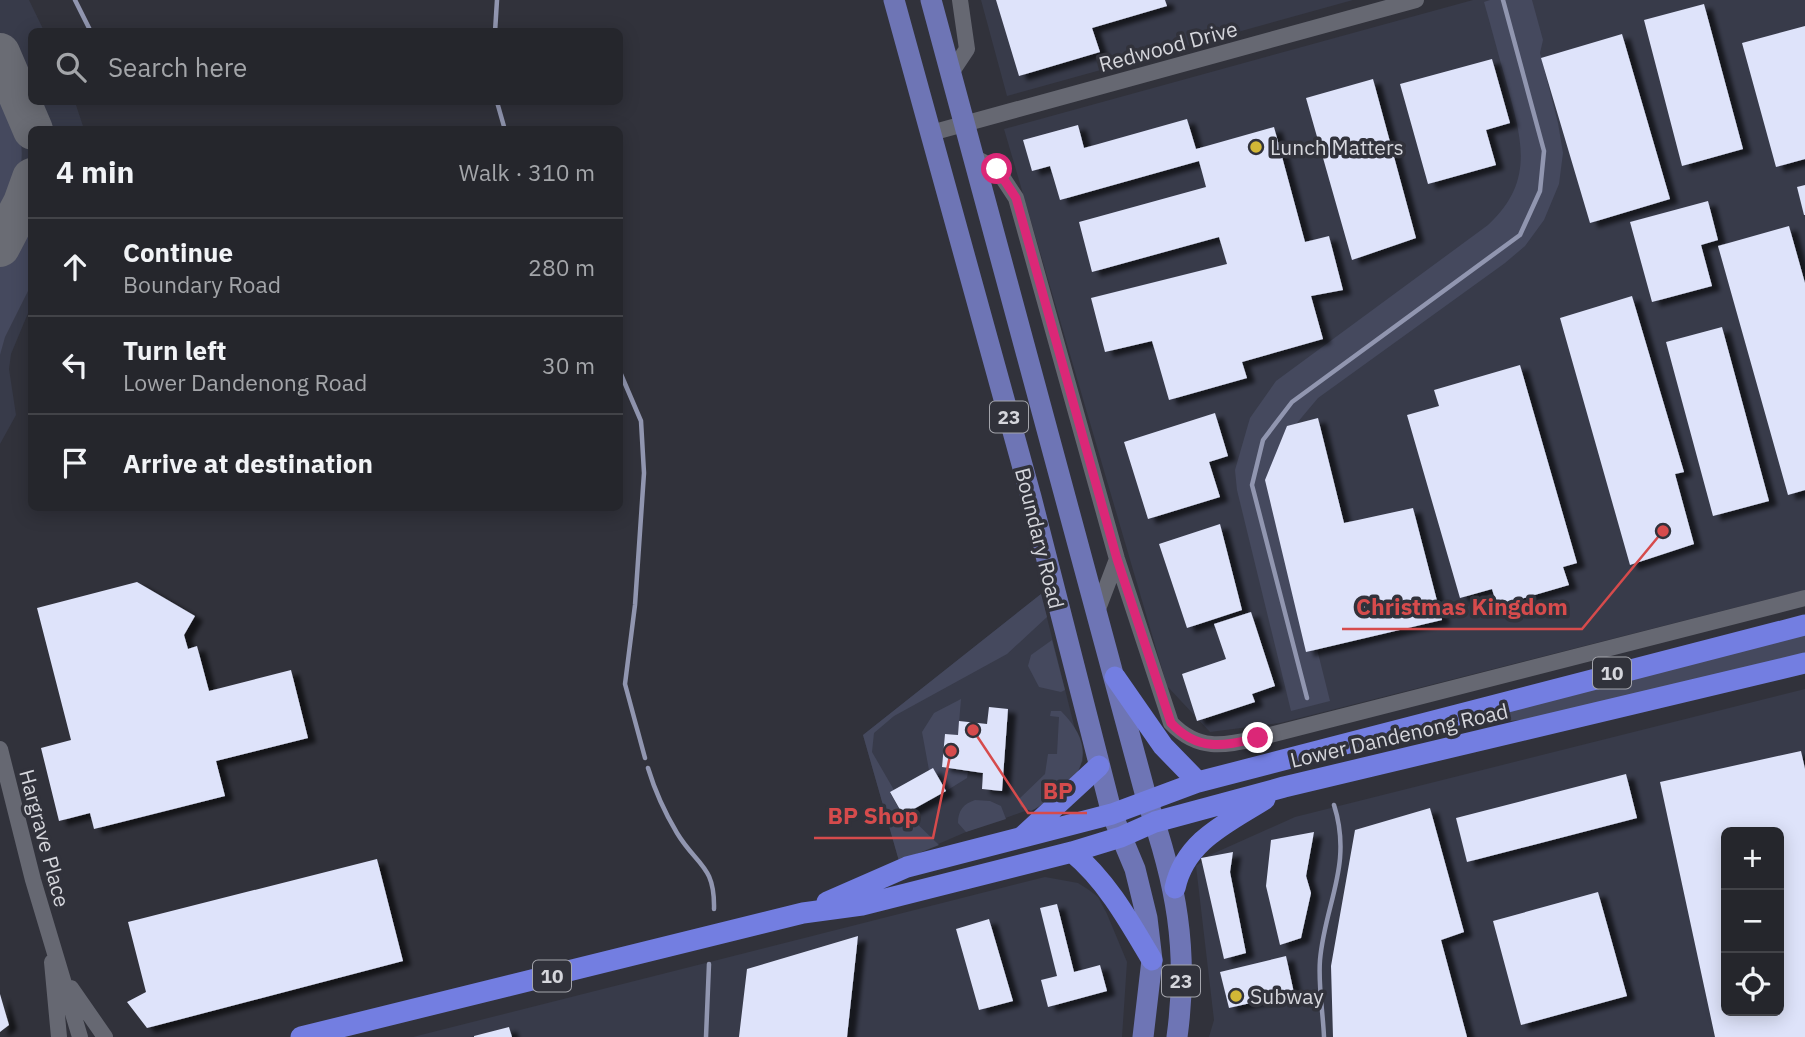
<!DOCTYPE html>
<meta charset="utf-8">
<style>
body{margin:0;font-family:"IBM Plex Sans",sans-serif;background:#313238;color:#f1f3f6}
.controls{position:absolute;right:21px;bottom:21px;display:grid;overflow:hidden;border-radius:10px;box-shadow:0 4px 18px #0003}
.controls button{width:63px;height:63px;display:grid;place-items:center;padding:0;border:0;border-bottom:2px solid #424348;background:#25262c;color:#f1f3f6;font:35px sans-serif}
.stop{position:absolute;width:21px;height:21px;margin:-16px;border:5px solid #db2777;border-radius:50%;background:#fff}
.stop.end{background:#db2777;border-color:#fff;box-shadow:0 2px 7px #0008}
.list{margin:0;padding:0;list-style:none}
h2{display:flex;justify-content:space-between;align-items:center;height:91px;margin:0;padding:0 28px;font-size:30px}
h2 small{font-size:23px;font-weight:400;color:#a3a5a9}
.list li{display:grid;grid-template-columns:46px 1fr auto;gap:21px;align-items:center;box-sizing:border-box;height:98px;padding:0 28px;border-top:2px solid #424348}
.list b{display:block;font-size:26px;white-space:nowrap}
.list p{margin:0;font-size:23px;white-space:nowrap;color:#a3a5a9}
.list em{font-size:23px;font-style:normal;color:#a3a5a9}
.icon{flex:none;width:38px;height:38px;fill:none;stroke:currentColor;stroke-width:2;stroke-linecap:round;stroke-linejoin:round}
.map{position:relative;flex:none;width:1805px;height:1037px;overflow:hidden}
.search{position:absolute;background:#25262c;box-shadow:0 4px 18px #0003;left:28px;top:28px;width:595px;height:77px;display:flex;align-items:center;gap:18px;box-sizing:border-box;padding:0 24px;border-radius:10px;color:#a3a5a9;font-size:26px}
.panel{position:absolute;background:#25262c;box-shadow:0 4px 18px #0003;left:28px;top:126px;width:595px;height:385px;border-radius:10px}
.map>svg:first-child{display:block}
</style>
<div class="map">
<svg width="1805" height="1037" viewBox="0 0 1805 1037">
<defs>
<filter id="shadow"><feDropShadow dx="8" dy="4.5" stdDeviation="2" flood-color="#0009"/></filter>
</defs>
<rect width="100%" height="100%" fill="#31323b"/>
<!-- built -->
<path fill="#383b4a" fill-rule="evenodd" d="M0,0h29l15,31 -12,1v70h43l9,27 -52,1 -1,176 -20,48 -2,15 7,46 -16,29z
M981,0h372l-346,96z
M1473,0h332v590l-525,133 -70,9 -43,-46 -163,-557z
M1041,594l42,167 -44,45 -73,26 -67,29 -36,-126z
M1805,689v348h-596l5,-17 -18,-154 14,-11 85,-38zM1726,832h53v179h-53z
M1045,877l33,6 11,7 9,7 9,17 20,48 -5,75h-709z"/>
<!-- green -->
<path fill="#45495e" d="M1490,0h42l11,40 -3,13 18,70 5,30 -4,31 -15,36 -19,26 -20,17 -187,135 -32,38 -4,73 48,192 -39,10 -54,-221 -2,-20 15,-52 26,-37 212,-156c47,-43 34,-85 19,-140 -8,-28 -15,-55 -23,-83z
M0,80c27,57 31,86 0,142z
M31,220v65l-26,52 -5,18v-89l25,-44z
M1041,594l6,23 -40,37 -113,62 -20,17 -2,19 22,38 -4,3 12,21 4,-1 33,32 -40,16 -36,-126z
M1805,630v23l-274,66 -75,7z
M1052,640l13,50 -4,2 -22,-5 -11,-21 3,-11z
M961,699l-3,36 -13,-1 -3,33 26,5 -1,6 -21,13 -17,-21 -7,-38 12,-19z
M1051,711h10c44,44 15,76 -30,100l-10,-4 -3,-7 27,-26 3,-20h9l2,-37 -9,-1z
M975,800l15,1 11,5 5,13 -40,13 -8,-9c0,-12 5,-19 17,-23z"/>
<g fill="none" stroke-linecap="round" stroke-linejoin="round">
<!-- stream -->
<path stroke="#9196b0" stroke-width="4.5" d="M75,0l16,32
M495,32l2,-32
M497,102l8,28
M620,372l21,49 3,52 -9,132 -10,79 20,74
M1307,698l-55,-213 11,-45 29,-38 228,-167 20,-44 4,-40 -41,-151
M648,768c7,23 17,45 29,65 20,33 38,32 37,76
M706,1037l3,-73
M1324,1037c-1,-25 -6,-52 -4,-77 5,-57 33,-95 14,-155"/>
<!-- taxiway -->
<path stroke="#6a6c74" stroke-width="40" d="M0,53l33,77
M0,247l23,-44 9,-25"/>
</g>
<!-- building -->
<path fill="#dee3fa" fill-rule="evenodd" filter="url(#shadow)" d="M996,0h169l2,6 -75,22 8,24 -81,24z
M1704,4l39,145 -61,17 -38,-146z
M1805,26v133l-29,8 -34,-124z
M1622,34l48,165 -80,24 -49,-165z
M1492,59l18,64 -24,7 10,35 -68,19 -28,-100z
M1373,79l43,159 -64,22 -46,-162z
M1187,119l9,30 78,-22 31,115 24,-6 14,54 -32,6 12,43 -81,23 5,16 -78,22 -17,-59 -47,11 -14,-54 136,-34 -8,-27 -127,35 -13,-50 127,-35 -7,-26 -139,39 -10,-34 -18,5 -9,-31 55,-15 6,23z
M1805,185v30h-1l-7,-28z
M1708,201l10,39 -17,5 11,41 -60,16 -22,-80z
M1789,226l16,57v207l-17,5 -70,-249z
M1632,296l52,176 -9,2 19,70 -64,21 -70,-247z
M1722,327l47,174 -56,15 -47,-174z
M1520,365l57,198 -14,4 6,18 -72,21 -5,-17 -32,9 -53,-183 32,-9 -5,-16z
M1215,413l13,43 -19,6 11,35 -72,22 -24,-77z
M1318,418l26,105 69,-15 29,112 -136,32 -41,-172 22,-54z
M1220,524l22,86 -55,18 -28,-84z
M137,582l58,34 -11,19 4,14 9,-3 12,45 82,-21 17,68 -92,23 9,35 -131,33 -4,-16 -31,8 -18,-73 30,-8 -34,-132z
M1251,612l24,74 -23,8 3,8 -58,19 -15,-47 44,-15 -12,-35z
M989,707l19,2 -6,82 -20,-2 1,-16 -41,-6 3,-33 13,1 1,-14 28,3z
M1801,751l4,18v268h-90l-55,-255zM1726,832h53v179h-53z
M933,768l13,23 -43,24 -13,-23z
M1626,774l11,44 -170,44 -11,-44z
M1430,808l34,124 -23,8 26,97h-134l-2,-71 24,-136z
M1314,832l-8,44 5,17 -10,45 -21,7 -14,-59 5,-46z
M1233,852l-3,20 16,81 -22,6 -23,-101z
M377,859l26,102 -256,67 -20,-26 19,-10 -18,-70z
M1598,892l29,104 -106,29 -28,-104z
M1057,904l17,68 26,-7 7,26 -59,16 -7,-27 16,-4 -17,-68z
M989,919l24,82 -34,9 -23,-81z
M858,936l-11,101h-108l8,-68z
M1286,956l8,37 -65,15 -9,-36z
M0,994l9,31 -9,7z
M509,1027l3,10h-38v-1z"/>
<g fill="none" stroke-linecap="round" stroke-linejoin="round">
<!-- street -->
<path stroke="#666872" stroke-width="16" d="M951,73l16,-24 -7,-49
M931,133l485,-133
M975,158l22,11 19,29 101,361 54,164c27,28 52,23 87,15l547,-140
M1098,609l19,-50
M0,749l33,131 47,157
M52,962l7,75
M71,988l34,49"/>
<!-- primary -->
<path stroke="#6e75b5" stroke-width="21" d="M894,0l137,497 81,317 23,55 12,49 5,42 -9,77
M931,0l216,800c29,82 42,150 30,237"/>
<!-- highway -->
<path stroke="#737ee1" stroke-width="21" d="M1115,677l48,69 35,36
M1023,836l76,-70
M1072,852c35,29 57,69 80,108
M1175,888c10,-47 52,-65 90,-89
M827,902l80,-35 205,-53 86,-32 607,-157
M301,1037l502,-124 59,-8 210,-53 49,-15 34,-15 129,-35 521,-124"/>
</g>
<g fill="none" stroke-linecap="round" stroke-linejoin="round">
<!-- route -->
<path stroke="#db2777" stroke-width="9" d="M997,169l19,29 101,361 54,164c27,29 52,23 87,15"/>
</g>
<!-- markers -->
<g fill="#d2b736" stroke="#31323b" stroke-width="2.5">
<circle cx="1256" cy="147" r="7"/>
<circle cx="1236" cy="996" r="7"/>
</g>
<g text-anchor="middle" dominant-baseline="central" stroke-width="7" stroke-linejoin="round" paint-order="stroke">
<!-- shield labels -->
<g fill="#31323b" stroke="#a4a5ac" stroke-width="2">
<rect x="990" y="401.5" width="38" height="31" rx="5"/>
<rect x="1593" y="657.5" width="38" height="31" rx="5"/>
<rect x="533" y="960.5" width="38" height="31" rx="5"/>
<rect x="1162" y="965.5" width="38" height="31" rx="5"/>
</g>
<g font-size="19" font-weight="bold" fill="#d5d6dc">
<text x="1009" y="417">23</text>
<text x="1612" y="673">10</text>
<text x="552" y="976">10</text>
<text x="1181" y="981">23</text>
</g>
<!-- street labels -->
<g font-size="21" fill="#d5d6dc" stroke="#31323b">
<text transform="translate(1168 46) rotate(-15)">Redwood Drive</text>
<text transform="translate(1040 538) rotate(76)">Boundary Road</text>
<text transform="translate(1399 735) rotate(-13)">Lower Dandenong Road</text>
<text transform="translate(45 838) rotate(75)">Hargrave Place</text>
</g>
<!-- poi labels -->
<g font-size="21" fill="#d5d6dc" stroke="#31323b" text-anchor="start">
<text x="1270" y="147">Lunch Matters</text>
<text x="1250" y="996">Subway</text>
</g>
</g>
<!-- callouts -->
<path fill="none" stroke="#d64b4c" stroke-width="2.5" d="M1663 531L1582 629H1342M973 730L1028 813H1087M951 751L933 838H814"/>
<g fill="#d64b4c" stroke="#31323b" stroke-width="2.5">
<circle cx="1663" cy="531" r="7"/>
<circle cx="973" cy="730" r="7"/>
<circle cx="951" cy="751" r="7"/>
</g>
<g font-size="23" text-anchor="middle" font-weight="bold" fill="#d64b4c" stroke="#31323b" stroke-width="7" stroke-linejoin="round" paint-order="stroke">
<text x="1462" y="615">Christmas Kingdom</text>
<text x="1058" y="799">BP</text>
<text x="873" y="824">BP Shop</text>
</g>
</svg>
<div class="controls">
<button>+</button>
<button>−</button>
<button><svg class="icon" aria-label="locate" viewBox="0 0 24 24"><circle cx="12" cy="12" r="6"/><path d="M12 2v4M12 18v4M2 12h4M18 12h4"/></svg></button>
</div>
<div class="stop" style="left:997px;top:169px"></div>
<div class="stop end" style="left:1258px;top:738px"></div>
<div class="search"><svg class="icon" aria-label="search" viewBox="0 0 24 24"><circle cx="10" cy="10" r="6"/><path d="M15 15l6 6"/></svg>Search here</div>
<section class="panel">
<h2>4 min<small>Walk · 310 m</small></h2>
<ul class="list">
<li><svg class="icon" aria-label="ahead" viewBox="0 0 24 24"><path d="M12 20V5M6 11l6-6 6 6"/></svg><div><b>Continue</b><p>Boundary Road</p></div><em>280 m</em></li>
<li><svg class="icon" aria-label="left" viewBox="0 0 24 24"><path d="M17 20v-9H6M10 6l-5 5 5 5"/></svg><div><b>Turn left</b><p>Lower Dandenong Road</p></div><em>30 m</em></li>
<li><svg class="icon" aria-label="arrive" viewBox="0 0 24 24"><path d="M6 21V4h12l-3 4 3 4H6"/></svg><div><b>Arrive at destination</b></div></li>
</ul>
</section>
</div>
